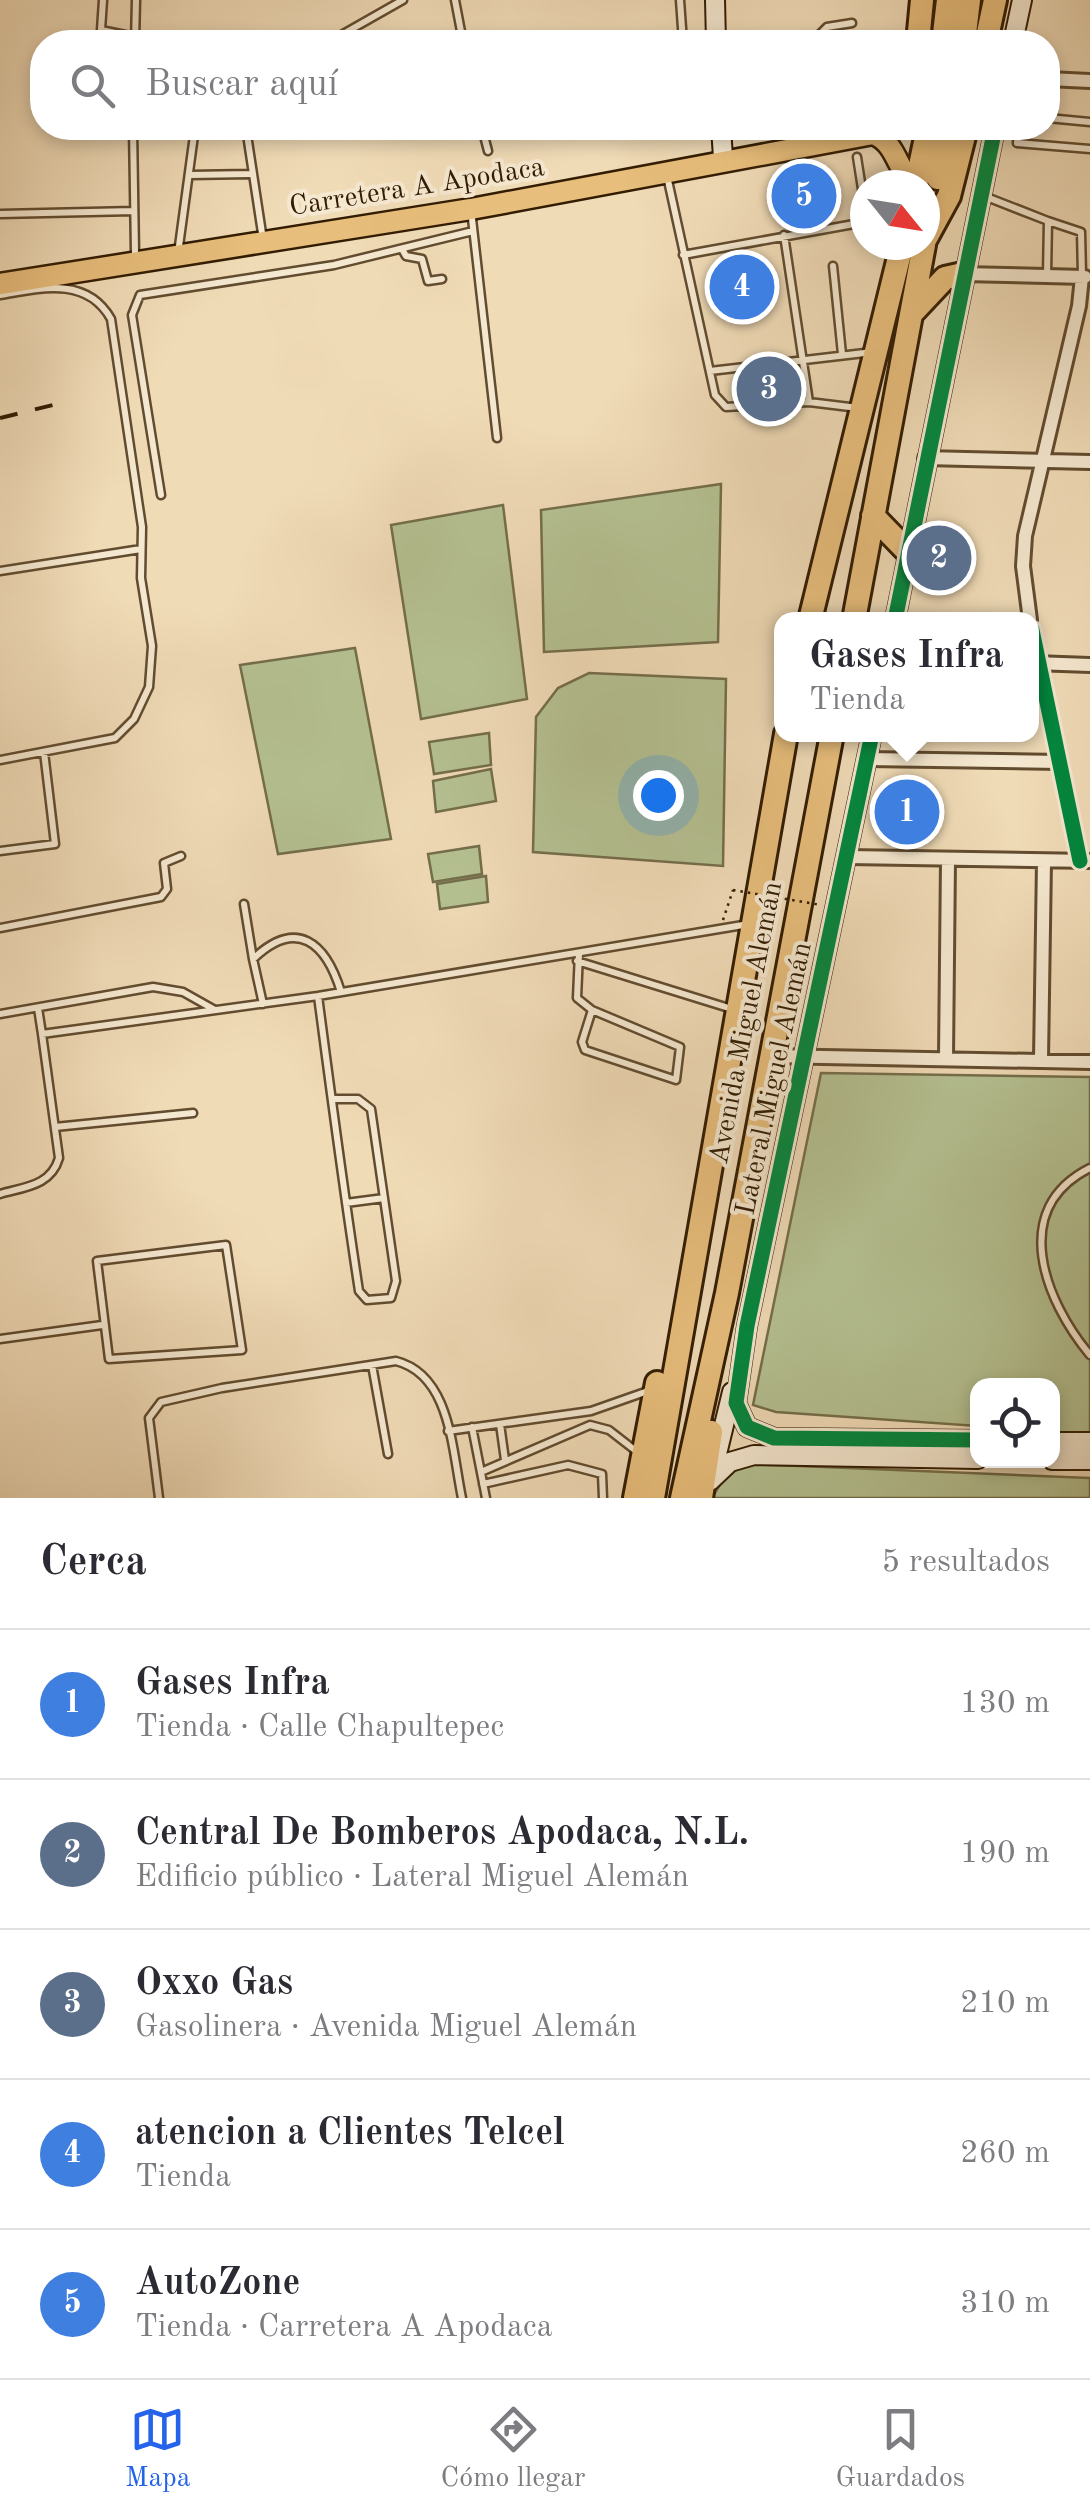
<!DOCTYPE html>
<html lang="es">
<meta charset="utf-8">
<style>
body{margin:0;font-family:"Old Standard TT",serif;background:#f2f2f3;color:#2b2b33}
.controls{position:absolute;right:30px;bottom:30px;display:grid;overflow:hidden;border-radius:20px;box-shadow:0 5px 15px #0003}
.controls button{width:90px;height:90px;display:grid;place-items:center;padding:0;border:0;border-bottom:2px solid #e1e1e2;background:#fff;color:#2b2b33;font:50px sans-serif}
.compass{position:absolute;left:850px;top:170px;width:90px;height:90px;border-radius:50%;background:#fff;box-shadow:0 5px 15px #0003;rotate:120deg}
.you{position:absolute;left:658px;top:795px;width:35px;height:35px;margin:-25px;border:8px solid #fff;border-radius:50%;background:#1a73e8;box-shadow:0 0 0 15px #1a73e833}
.badge{display:grid;place-items:center;width:65px;height:65px;border-radius:50%;background:#2563eb;color:#fff;font-size:32px;font-weight:700}
.pin{position:absolute;translate:-50% -50%;border:5px solid #fff;box-shadow:0 2px 10px #0006}
.popup{position:absolute;left:774px;top:612px;width:265px;height:130px;box-sizing:border-box;display:grid;place-content:center;border-radius:20px;background:#fff;filter:drop-shadow(0 2px 8px #0005);font-size:32px;white-space:nowrap;color:#7c7c81}
.popup b{font-size:38px;color:#2b2b33}
.popup::after{content:'';position:absolute;left:50%;top:100%;margin-left:-20px;border:20px solid transparent;border-top-color:#fff}
.list{margin:0;padding:0;list-style:none}
h2{display:flex;justify-content:space-between;align-items:center;height:130px;margin:0;padding:0 40px;font-size:42px}
h2 small{font-size:32px;font-weight:400;color:#7c7c81}
.list li{display:grid;grid-template-columns:65px 1fr auto;gap:30px;align-items:center;box-sizing:border-box;height:150px;padding:0 40px;border-top:2px solid #e1e1e2}
.list b{display:block;font-size:38px;white-space:nowrap}
.list p{margin:0;font-size:32px;white-space:nowrap;color:#7c7c81}
.list em{font-size:32px;font-style:normal;color:#7c7c81}
.icon{flex:none;width:55px;height:55px;fill:none;stroke:currentColor;stroke-width:2;stroke-linecap:round;stroke-linejoin:round}
.map{position:relative;flex:none;width:1090px;height:1498px;overflow:hidden}
.search{position:absolute;background:#fff;box-shadow:0 5px 15px #0003;left:30px;right:30px;top:30px;height:110px;display:flex;align-items:center;gap:25px;box-sizing:border-box;padding:0 35px;border-radius:40px;color:#7c7c81;font-size:38px}
.sheet{height:880px;background:#fff}
nav{display:flex;justify-content:space-around;align-items:center;box-sizing:border-box;height:140px;border-top:2px solid #e1e1e2;background:#fff;font-size:28px;color:#7c7c81}
nav a{display:grid;justify-items:center;gap:5px}
nav .on{color:#2563eb}
.map>svg:first-child{display:block}
</style>
<div class="map">
<svg width="1090" height="1498" viewBox="0 0 1090 1498">
<rect width="100%" height="100%" fill="#f0dbb7"/>
<filter id="stains"><feTurbulence type="fractalNoise" baseFrequency=".002" numOctaves="4"/><feColorMatrix values="0 0 0 0 .2 0 0 0 0 .09 0 0 0 0 .02 0 0 0 .5 -.17"/></filter>
<radialGradient id="worn" r=".72"><stop offset=".6" stop-color="#630" stop-opacity="0"/><stop offset="1" stop-color="#630" stop-opacity=".3"/></radialGradient>
<!-- green -->
<path fill="#b5c192" stroke="#746e4a" stroke-width="2.5" d="M721,484l-3,158 -174,10 -3,-142z
M503,505l24,194 -106,20 -30,-194z
M355,648l36,191 -113,15 -38,-189z
M589,673l137,6 -3,187 -190,-14 3,-135 22,-29z
M489,733l2,32 -57,9 -5,-32z
M491,769l5,32 -60,11 -3,-31z
M479,846l3,28 -49,8 -5,-28z
M486,876l2,26 -48,7 -3,-25z
M821,1073l269,4v357l-37,-2 -1,-46h-74l-1,40 -201,-14 -23,-7z
M748,1464l342,14v20h-378l13,-22z"/>
<g fill="none" stroke-linecap="round" stroke-linejoin="round">
<!-- lane casing -->
<g stroke="#624c2f" stroke-width="11">
<path id="lane" d="M455,0l8,42
M680,0l3,42
M101,30l2,-30
M100,42l1,-12 34,7
M135,42l1,-42
M329,42l74,-42
M812,42l15,-15 25,-4
M1048,118l42,4
M133,128l2,125
M246,128l16,105
M482,128l6,23
M1018,128l-1,15 73,6
M640,131l11,-3
M857,157l8,51
M190,175l60,-1
M667,176l48,219 11,12 83,-5 -25,-167
M984,196l64,25 -1,54
M471,210l26,228
M0,214l134,-3
M1048,221l33,11 1,43
M179,246l16,-118
M402,249l4,7 16,3 6,22 14,-2
M683,255l182,-33
M833,266l9,88
M0,295c40,-7 87,-19 111,24l31,208 -1,51 11,68 -3,41 -15,32 -19,19 -115,22
M763,362l5,18
M710,371l163,-19
M809,402l49,6
M161,495l-29,-180 8,-20 194,-30 139,-34
M0,571l141,-22
M0,851l55,-7 -11,-92
M244,904l9,55
M0,928l161,-31 6,-8 -3,-26 17,-7
M579,953l-2,45 15,12 88,37 -4,33 -91,-30 -3,-8 10,-32
M577,961l155,48
M318,996c13,99 26,197 41,295l8,9 24,-2 5,-17 -25,-172 -13,-10h-26
M263,1004l-10,-45c44,-42 73,-16 88,33
M38,1008l4,26
M0,1014l153,-27 30,5 32,18
M55,1127l138,-14
M1090,1168c-82,41 -45,133 0,187
M0,1194c24,-7 51,-8 59,-36l-17,-124 276,-38 431,-72
M346,1203l38,-5
M226,1245l16,105 -133,9 -12,-98z
M0,1339l102,-14
M372,1365l16,89
M500,1424l5,36
M472,1427l14,71
M448,1431l143,-20 57,-20
M481,1472l109,-47 19,5 27,21
M483,1484l85,-19 34,9 1,24
M159,1498l-10,-80 12,-16 61,-14 174,-27c55,14 56,90 66,137"/>
</g>
<!-- street casing -->
<g stroke="#624c2f" stroke-width="18">
<path id="street" d="M1048,79l42,2
M963,274l122,3
M925,458l165,4
M1030,620l-7,-54 2,-30 54,-230 3,-29
M1032,630l48,231
M1034,663l56,2
M867,759l193,3
M848,857l242,4
M771,1056l319,6
M946,1057l2,-197
M1041,1060l3,-199"/>
</g>
<!-- secondary casing -->
<g stroke="#321c02" stroke-width="22">
<path id="secondary" d="M715,0l1,42
M1013,42l9,-42
M721,128l2,29
M895,620l100,-492
M872,734l-125,592 -11,77 11,24 27,11 204,2
M1052,1442h38
M717,1454l15,-62
M1052,1460h38
M710,1481l20,-19 24,-7 224,4"/>
</g>
<!-- primary casing -->
<g stroke="#321c02" stroke-width="25">
<path id="primary" d="M0,284l471,-75 402,-75c24,9 23,35 41,51"/>
</g>
<!-- highway casing -->
<g stroke="#321c02" stroke-width="28">
<path id="highway" d="M918,42l4,-42
M943,42l5,-42
M964,42l5,-42
M986,42l9,-42
M938,178l11,-50
M916,185l12,-57
M925,240l24,-44 17,-68
M914,311l31,-33 18,-4
M873,516l34,35
M810,620l92,-375
M854,620l70,-375
M635,1498l22,-115
M653,1498l133,-764
M682,1498l45,-205 105,-559
M701,1498l10,-66"/>
</g>
<!-- path -->
<path stroke="#321c02" stroke-width="2.5" stroke-dasharray="2.5 5" stroke-linecap="butt" d="M723,920l10,-30"/>
<!-- lane -->
<use href="#lane" stroke="#f5e8d0" stroke-width="6"/>
<!-- street -->
<use href="#street" stroke="#f5e8d0" stroke-width="12"/>
<!-- secondary -->
<use href="#secondary" stroke="#f5e8d0" stroke-width="18"/>
<!-- primary -->
<use href="#primary" stroke="#e8be7c" stroke-width="20"/>
<!-- highway -->
<use href="#highway" stroke="#e8be7c" stroke-width="22"/>
<!-- rail -->
<path stroke="#321c02" stroke-width="4" stroke-dasharray="18 18" stroke-linecap="butt" d="M0,418l61,-15"/>
<!-- path-bridge -->
<path stroke="#321c02" stroke-width="2.5" stroke-dasharray="2.5 5" stroke-linecap="butt" d="M733,890l88,15"/>
<!-- cycleway casing -->
<g stroke="#f5e8d0" stroke-width="21">
<path id="cycleway" d="M895,620l100,-492
M1032,630l48,231
M872,734l-125,592 -11,77 11,24 27,11 204,2"/>
</g>
<!-- cycleway -->
<use href="#cycleway" stroke="#00873e" stroke-width="15"/>
</g>
<g text-anchor="middle" dominant-baseline="central" stroke-width="8" stroke-linejoin="round" paint-order="stroke">
<!-- street labels -->
<g font-size="28" fill="#321c02" stroke="#f5e8d0">
<text transform="translate(417 188) rotate(-9)">Carretera A Apodaca</text>
<text transform="translate(747 1023) rotate(-79)">Avenida Miguel Alemán</text>
<text transform="translate(775 1079) rotate(-78)">Lateral Miguel Alemán</text>
</g>
</g>
<rect width="100%" height="100%" filter="url(#stains)"/>
<rect width="100%" height="100%" fill="url(#worn)"/>
</svg>
<div class="controls">
<button><svg class="icon" aria-label="locate" viewBox="0 0 24 24"><circle cx="12" cy="12" r="6"/><path d="M12 2v4M12 18v4M2 12h4M18 12h4"/></svg></button>
</div>
<svg class="compass" viewBox="-18 -18 36 36"><path d="M0-13l5 13h-10z" fill="#e53935"/><path d="M0 13l5-13h-10z" fill="#7c7c81"/></svg>
<div class="you"></div>
<div class="pin badge" style="left:907px;top:812px;background:#3f7fe0">1</div>
<div class="popup"><b>Gases Infra</b>Tienda</div>
<div class="pin badge" style="left:939px;top:558px;background:#5c6f8a">2</div>
<div class="pin badge" style="left:769px;top:389px;background:#5c6f8a">3</div>
<div class="pin badge" style="left:742px;top:287px;background:#3f7fe0">4</div>
<div class="pin badge" style="left:804px;top:196px;background:#3f7fe0">5</div>
<div class="search"><svg class="icon" aria-label="search" viewBox="0 0 24 24"><circle cx="10" cy="10" r="6"/><path d="M15 15l6 6"/></svg>Buscar aquí</div>
</div>
<section class="sheet">
<h2>Cerca<small>5 resultados</small></h2>
<ul class="list">
<li><span class="badge" style="background:#3f7fe0">1</span><div><b>Gases Infra</b><p>Tienda · Calle Chapultepec</p></div><em>130 m</em></li>
<li><span class="badge" style="background:#5c6f8a">2</span><div><b>Central De Bomberos Apodaca, N.L.</b><p>Edificio público · Lateral Miguel Alemán</p></div><em>190 m</em></li>
<li><span class="badge" style="background:#5c6f8a">3</span><div><b>Oxxo Gas</b><p>Gasolinera · Avenida Miguel Alemán</p></div><em>210 m</em></li>
<li><span class="badge" style="background:#3f7fe0">4</span><div><b>atencion a Clientes Telcel</b><p>Tienda</p></div><em>260 m</em></li>
<li><span class="badge" style="background:#3f7fe0">5</span><div><b>AutoZone</b><p>Tienda · Carretera A Apodaca</p></div><em>310 m</em></li>
</ul>
</section>
<nav>
<a class="on"><svg class="icon" aria-label="map" viewBox="0 0 24 24"><path d="M3 6l6-2 6 2 6-2v14l-6 2-6-2-6 2zM9 4v14M15 6v14"/></svg>Mapa</a>
<a><svg class="icon" aria-label="directions" viewBox="0 0 24 24"><path d="M12 3l9 9-9 9-9-9zM9 14v-3h6M13 9l2 2-2 2"/></svg>Cómo llegar</a>
<a><svg class="icon" aria-label="saved" viewBox="0 0 24 24"><path d="M7 4h10v16l-5-4-5 4z"/></svg>Guardados</a>
</nav>
